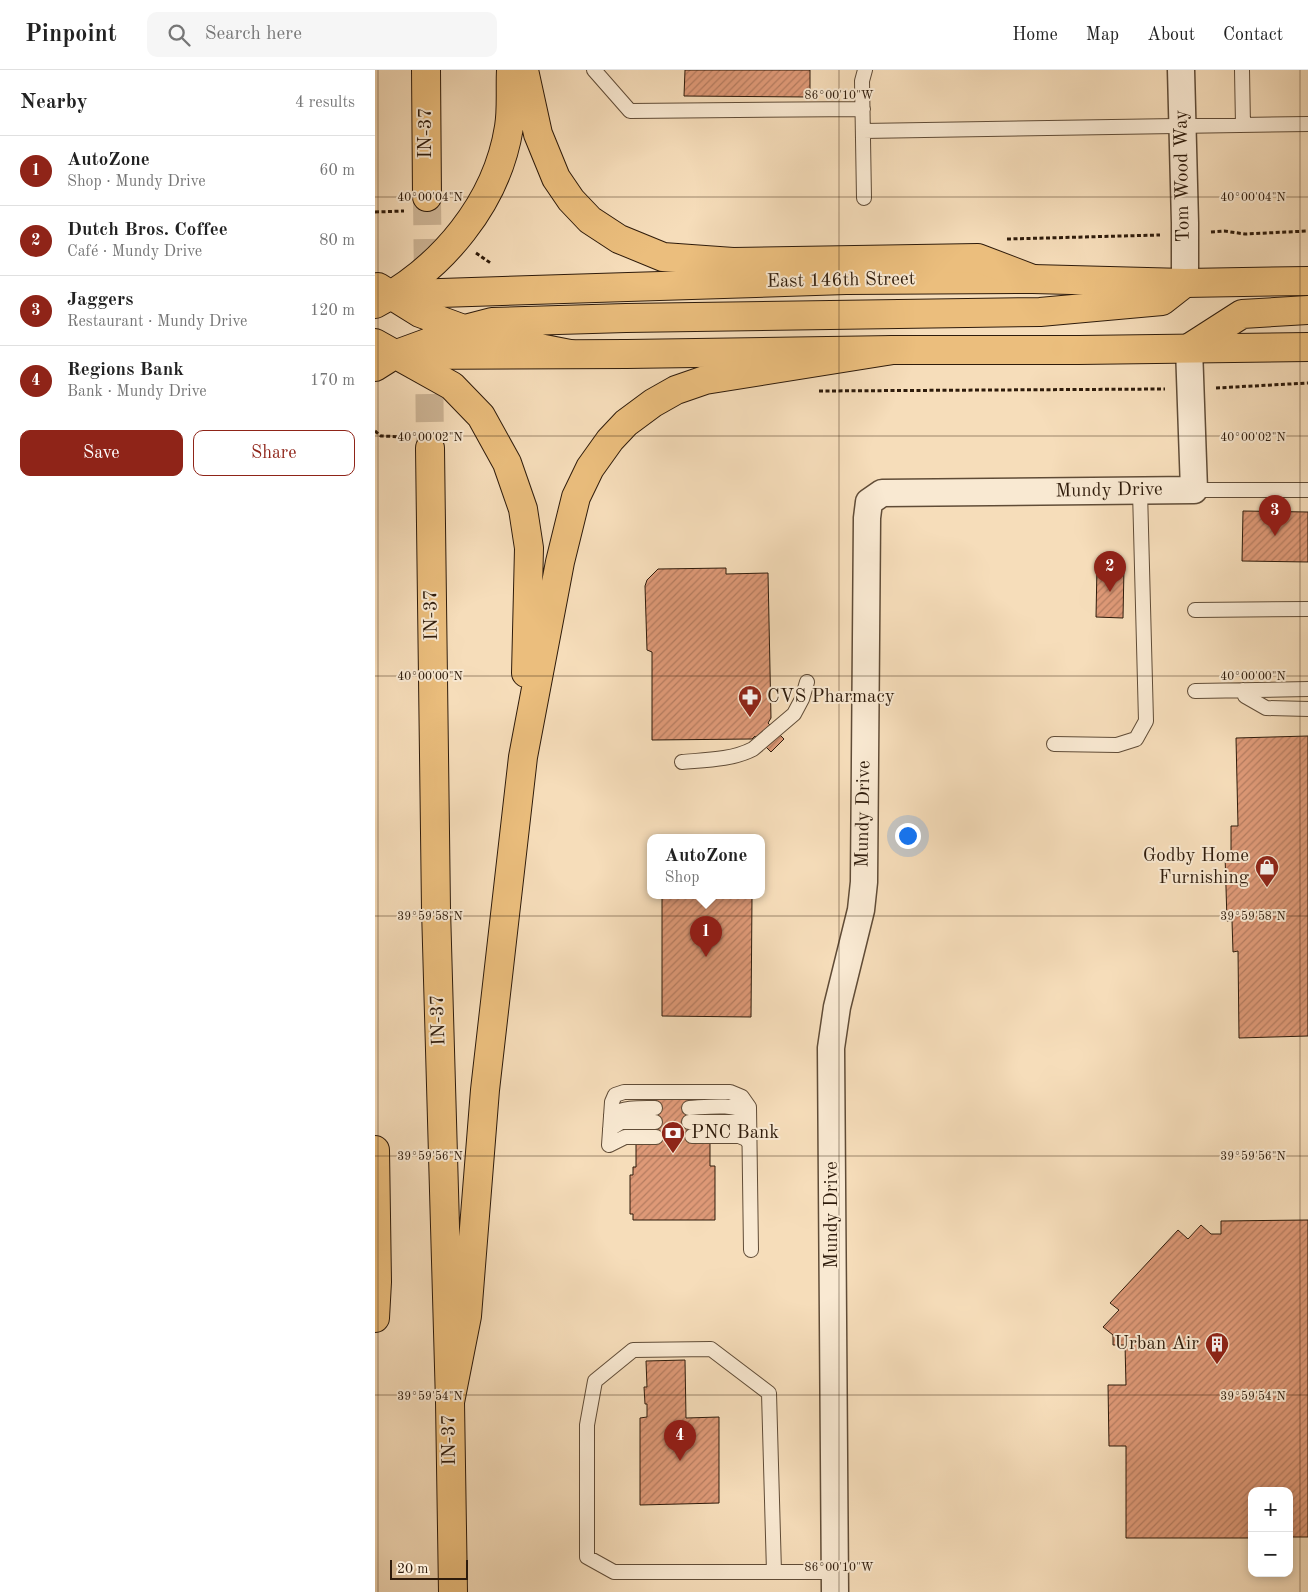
<!DOCTYPE html>
<meta charset="utf-8">
<style>
body{margin:0;font-family:"Old Standard TT",serif;background:#f6f6f6;color:#222}
.controls{position:absolute;right:15px;bottom:15px;display:grid;overflow:hidden;border-radius:10px;box-shadow:0 2px 8px #0003}
.controls button{width:45px;height:45px;display:grid;place-items:center;padding:0;border:0;border-bottom:1px solid #e0e0e0;background:#fff;color:#222;font:25px sans-serif}
.scale{position:absolute;left:15px;bottom:12px;width:78px;box-sizing:border-box;padding-left:5px;border:2px solid #2e1b0b;border-top:0;font-size:14px;line-height:18px;white-space:nowrap;color:#2e1b0b;-webkit-text-stroke:4px #f9e9d2;paint-order:stroke}
.you{position:absolute;left:532px;top:765px;width:18px;height:18px;margin:-12px;border:4px solid #fff;border-radius:50%;background:#1a73e8;box-shadow:0 0 0 8px #1a73e833}
.badge{display:grid;place-items:center;width:32px;height:32px;border-radius:50%;background:#8f2418;color:#fff;font-size:16px;font-weight:700}
.pin{position:absolute;translate:-50% -41px;filter:drop-shadow(0 1px 2px #0008)}
.pin::after{content:'';position:absolute;top:26px;width:18px;height:15px;background:inherit;clip-path:polygon(0 0,100% 0,50% 100%)}
.popup{position:absolute;left:272px;top:764px;width:118px;height:65px;box-sizing:border-box;display:grid;place-content:center;border-radius:10px;background:#fff;filter:drop-shadow(0 1px 4px #0005);font-size:16px;white-space:nowrap;color:#767676}
.popup b{font-size:19px;color:#222}
.popup::after{content:'';position:absolute;left:50%;top:100%;margin-left:-10px;border:10px solid transparent;border-top-color:#fff}
.list{margin:0;padding:0;list-style:none}
h2{display:flex;justify-content:space-between;align-items:center;height:65px;margin:0;padding:0 20px;font-size:21px}
h2 small{font-size:16px;font-weight:400;color:#767676}
.list li{display:grid;grid-template-columns:32px 1fr auto;gap:15px;align-items:center;box-sizing:border-box;height:70px;padding:0 20px;border-top:1px solid #e0e0e0}
.list b{display:block;font-size:19px;white-space:nowrap}
.list p{margin:0;font-size:16px;white-space:nowrap;color:#767676}
.list em{font-size:16px;font-style:normal;color:#767676}
.actions{display:flex;gap:10px;padding:15px 20px}
.actions a{flex:1;padding:11px 0;border:1px solid #8f2418;border-radius:10px;text-align:center;font-size:18px;color:#8f2418}
.actions .main{background:#8f2418;color:#fff}
.icon{flex:none;width:28px;height:28px;fill:none;stroke:currentColor;stroke-width:2;stroke-linecap:round;stroke-linejoin:round}
.map{position:relative;flex:none;width:933px;height:1522px;overflow:hidden}
header{display:flex;align-items:center;gap:30px;box-sizing:border-box;height:70px;padding:0 25px;background:#fff;border-bottom:1px solid #e0e0e0}
header strong{font-size:24px}
nav{display:flex;gap:28px;margin-inline-start:auto;font-size:18px}
.search{width:350px;height:45px;background:#f6f6f6;display:flex;align-items:center;gap:12px;box-sizing:border-box;padding:0 18px;border-radius:10px;color:#767676;font-size:19px}
main{display:flex}
aside{flex:1;background:#fff}
.map>svg:first-child{display:block}
</style>
<header>
<strong>Pinpoint</strong>
<div class="search"><svg class="icon" aria-label="search" viewBox="0 0 24 24"><circle cx="10" cy="10" r="6"/><path d="M15 15l6 6"/></svg>Search here</div>
<nav><a>Home</a><a>Map</a><a>About</a><a>Contact</a></nav>
</header>
<main>
<aside>
<h2>Nearby<small>4 results</small></h2>
<ul class="list">
<li><span class="badge">1</span><div><b>AutoZone</b><p>Shop · Mundy Drive</p></div><em>60 m</em></li>
<li><span class="badge">2</span><div><b>Dutch Bros. Coffee</b><p>Café · Mundy Drive</p></div><em>80 m</em></li>
<li><span class="badge">3</span><div><b>Jaggers</b><p>Restaurant · Mundy Drive</p></div><em>120 m</em></li>
<li><span class="badge">4</span><div><b>Regions Bank</b><p>Bank · Mundy Drive</p></div><em>170 m</em></li>
</ul>
<div class="actions"><a class="main">Save</a><a>Share</a></div>
</aside>
<div class="map">
<svg width="933" height="1522" viewBox="0 0 933 1522">
<defs>
<pattern id="building-hatch" width="6" height="6" patternUnits="userSpaceOnUse" patternTransform="scale(1.25)"><rect width="6" height="6" fill="#de9977"/><path d="M-1 1l2-2M0 6l6-6M5 7l2-2" fill="none" stroke="#b47c60"/></pattern>
</defs>
<rect width="100%" height="100%" fill="#f6ddba"/>
<filter id="stains"><feTurbulence type="fractalNoise" baseFrequency=".004" numOctaves="4"/><feColorMatrix values="0 0 0 0 .2 0 0 0 0 .09 0 0 0 0 .02 0 0 0 .5 -.17"/></filter>
<radialGradient id="worn" r=".72"><stop offset=".6" stop-color="#630" stop-opacity="0"/><stop offset="1" stop-color="#630" stop-opacity=".3"/></radialGradient>
<!-- building -->
<path fill="url(#building-hatch)" stroke="#2e1b0b" d="M310,0h125v27l-126,-1z
M868,441l65,1v50l-66,-1z
M722,496l27,1 -1,51 -27,-1z
M351,498v6l42,-1 3,145 -3,5 16,16 -13,13 -16,-16 -3,3 -100,1v-88l-5,-2 -2,-64 2,-6 11,-11z
M933,666v300l-69,2 -1,-87 -5,1 -1,-31h-5l-2,-66h6v-29h7l-2,-88z
M287,828h90l-1,119 -89,-1z
M281,1024h35v10l-2,3v27l21,7v25h5v54h-82v-6h-3v-39h3v-8h3v-26l19,-6v-32h1z
M933,1150v317h-19v-46h-37v47h-126v-92h-17l-1,-61h18l-1,-40h-12v-10l-10,-8 16,-17 -9,-7 68,-73 10,9 13,-14 10,9h10v-13z
M310,1290l1,58 33,-1v86l-79,2v-87l7,-1v-13h-2l-1,-17h3l-1,-26z"/>
<g fill="none" stroke-linecap="round" stroke-linejoin="round">
<!-- motorway-tunnel -->
<path stroke="#ceb697" stroke-width="28" stroke-dasharray="28 14" stroke-linecap="butt" d="M52,127l1,89
M54,282l1,96"/>
<!-- service casing -->
<g stroke="#604c37" stroke-width="16">
<path id="service" d="M219,0l36,41 233,-2
M867,0l1,55
M488,61l445,-7
M489,128l-2,-117 3,-11
M819,420h114
M820,540l113,-1
M868,620l2,6 21,12 42,1
M820,621l113,-2
M679,674l63,1 19,-6 10,-18 -6,-230
M307,692c23,-2 50,-2 71,-13l41,-35 8,-15 5,-17
M314,1038c19,-1 44,-5 60,5
M236,1045c14,-8 28,-7 44,-7
M314,1052h46l8,2 6,6
M235,1059l11,-7h34
M317,1066h47l7,3 3,4
M234,1075l3,-43 3,-7 9,-3h106l12,5 7,10 2,143
M234,1075l16,-8h31
M399,1502l-5,-179 -58,-44 -78,1 -38,31 -8,44v132l27,15h221"/>
</g>
<!-- minor casing -->
<g stroke="#604c37" stroke-width="29">
<path id="minor" d="M806,0l4,153v60
M460,1522l-4,-544 6,-41 24,-97 3,-28 3,-364 2,-16 13,-9 312,-3 -5,-142"/>
</g>
<!-- primary casing -->
<g stroke="#2e1b0b" stroke-width="30">
<path id="primary" d="M4,225l467,-15 187,-1 152,4 123,-2
M24,285l228,-1 266,-4h186l229,-3"/>
</g>
<!-- motorway casing -->
<g stroke="#2e1b0b" stroke-width="30">
<path id="motorway" d="M51,0l1,127
M149,0l14,64 18,44 15,22 19,20 29,19 44,18 70,5 245,-4 55,21
M3,217l42,26 68,25 82,16
M0,234c67,-35 122,-101 134,-177 3,-18 1,-38 2,-57
M0,273l77,43 29,30 26,47 16,46 6,39 -3,125
M814,278l53,-34 66,-4
M0,297l19,-12 71,-26 27,-7 134,-4 414,-6 122,-11 23,-18
M55,378l6,461 14,493 3,190
M0,1080l2,132 -2,36
M75,1332l17,-86 18,-226 38,-333 37,-195 16,-65 14,-29 20,-28 16,-17 27,-20 23,-13 29,-10 188,-30"/>
</g>
<!-- path -->
<path stroke="#2e1b0b" stroke-width="3" stroke-dasharray="4 2.5" stroke-linecap="butt" d="M0,142l29,-1
M836,162l13,-1 21,3 63,-3
M632,169l153,-4
M101,183l16,11
M841,318l92,-5
M444,321l346,-2
M0,361l6,5 25,1"/>
<!-- service -->
<use href="#service" stroke="#f9e9d2" stroke-width="14"/>
<!-- minor -->
<use href="#minor" stroke="#f9e9d2" stroke-width="26"/>
<!-- primary -->
<use href="#primary" stroke="#ebbe7d" stroke-width="28"/>
<!-- motorway -->
<use href="#motorway" stroke="#ebbe7d" stroke-width="28"/>
</g>
<!-- ticks -->
<path fill="none" stroke="#2e1b0b" stroke-width="1" stroke-opacity="0.45" d="M3,0v1522M464,0v1522M925,0v1522M0,127h933M0,366h933M0,606h933M0,846h933M0,1086h933M0,1325h933"/>
<!-- icons -->
<defs>
<g id="pharmacy-pin" transform="scale(1.25)"><path d="M0 17L-7.5 6A9.5 9.5 0 1 1 7.5 6Z" fill="#8f2418" stroke="#f9e9d2"/><path d="M-2-6h4v4h4v4h-4v4h-4v-4h-4v-4h4Z" fill="#fff"/></g>
<g id="shop-pin" transform="scale(1.25)"><path d="M0 17L-7.5 6A9.5 9.5 0 1 1 7.5 6Z" fill="#8f2418" stroke="#f9e9d2"/><path d="M-5-2.5h2.3a2.7 3.5 0 0 1 5.4 0H5L5.5 6h-11ZM-1.5-2.5h3a1.5 2.3 0 0 0-3 0Z" fill="#fff"/></g>
<g id="bank-pin" transform="scale(1.25)"><path d="M0 17L-7.5 6A9.5 9.5 0 1 1 7.5 6Z" fill="#8f2418" stroke="#f9e9d2"/><path d="M-6-4H6V4H-6ZM0-2.3a2.3 2.3 0 1 0 0 4.6a2.3 2.3 0 1 0 0-4.6Z" fill="#fff"/></g>
<g id="building-pin" transform="scale(1.25)"><path d="M0 17L-7.5 6A9.5 9.5 0 1 1 7.5 6Z" fill="#8f2418" stroke="#f9e9d2"/><path d="M-4-6H4V6H1V3H-1V6H-4ZM-2.5-4.3h1.7v1.8h-1.7ZM.8-4.3h1.7v1.8H.8ZM-2.5-1h1.7V.8h-1.7ZM.8-1h1.7V.8H.8Z" fill="#fff"/></g>
</defs>
<g fill-rule="evenodd">
<use href="#pharmacy-pin" x="375" y="627"/>
<use href="#shop-pin" x="892" y="797"/>
<use href="#bank-pin" x="298" y="1063"/>
<use href="#building-pin" x="842" y="1274"/>
</g>
<g text-anchor="middle" dominant-baseline="central" stroke-width="4" stroke-linejoin="round" paint-order="stroke">
<!-- street labels -->
<g font-size="19" fill="#2e1b0b" stroke="#f9e9d2">
<text transform="translate(51 63) rotate(-90)">IN-37</text>
<text transform="translate(808 106) rotate(-91)">Tom Wood Way</text>
<text transform="translate(466 211) rotate(-1)">East 146th Street</text>
<text transform="translate(734 421) rotate(-1)">Mundy Drive</text>
<text transform="translate(57 545) rotate(-91)">IN-37</text>
<text transform="translate(489 744) rotate(-89)">Mundy Drive</text>
<text transform="translate(64 950) rotate(-92)">IN-37</text>
<text transform="translate(457 1145) rotate(-90)">Mundy Drive</text>
<text transform="translate(75 1370) rotate(-91)">IN-37</text>
</g>
<!-- poi labels -->
<g font-size="19" fill="#2e1b0b" stroke="#f9e9d2" text-anchor="start">
<text x="392" y="627">CVS Pharmacy</text>
<text x="874" y="786" text-anchor="end">Godby Home<tspan x="874" dy="22">Furnishing</tspan></text>
<text x="316" y="1063">PNC Bank</text>
<text x="824" y="1274" text-anchor="end">Urban Air</text>
</g>
</g>
<g font-size="12" text-anchor="middle" fill="#2e1b0b" stroke="#f9e9d2" stroke-width="4" stroke-linejoin="round" paint-order="stroke">
<text x="464" y="29">86°00'10"W</text>
<text x="55" y="131">40°00'04"N</text>
<text x="878" y="131">40°00'04"N</text>
<text x="55" y="371">40°00'02"N</text>
<text x="878" y="371">40°00'02"N</text>
<text x="55" y="610">40°00'00"N</text>
<text x="878" y="610">40°00'00"N</text>
<text x="55" y="850">39°59'58"N</text>
<text x="878" y="850">39°59'58"N</text>
<text x="55" y="1090">39°59'56"N</text>
<text x="878" y="1090">39°59'56"N</text>
<text x="55" y="1330">39°59'54"N</text>
<text x="878" y="1330">39°59'54"N</text>
<text x="464" y="1501">86°00'10"W</text>
</g>
<rect width="100%" height="100%" filter="url(#stains)"/>
<rect width="100%" height="100%" fill="url(#worn)"/>
</svg>
<div class="controls">
<button>+</button>
<button>−</button>
</div>
<div class="scale">20 m</div>
<div class="you"></div>
<div class="pin badge" style="left:331px;top:887px">1</div>
<div class="popup"><b>AutoZone</b>Shop</div>
<div class="pin badge" style="left:735px;top:522px">2</div>
<div class="pin badge" style="left:900px;top:466px">3</div>
<div class="pin badge" style="left:305px;top:1391px">4</div>
</div>
</main>
